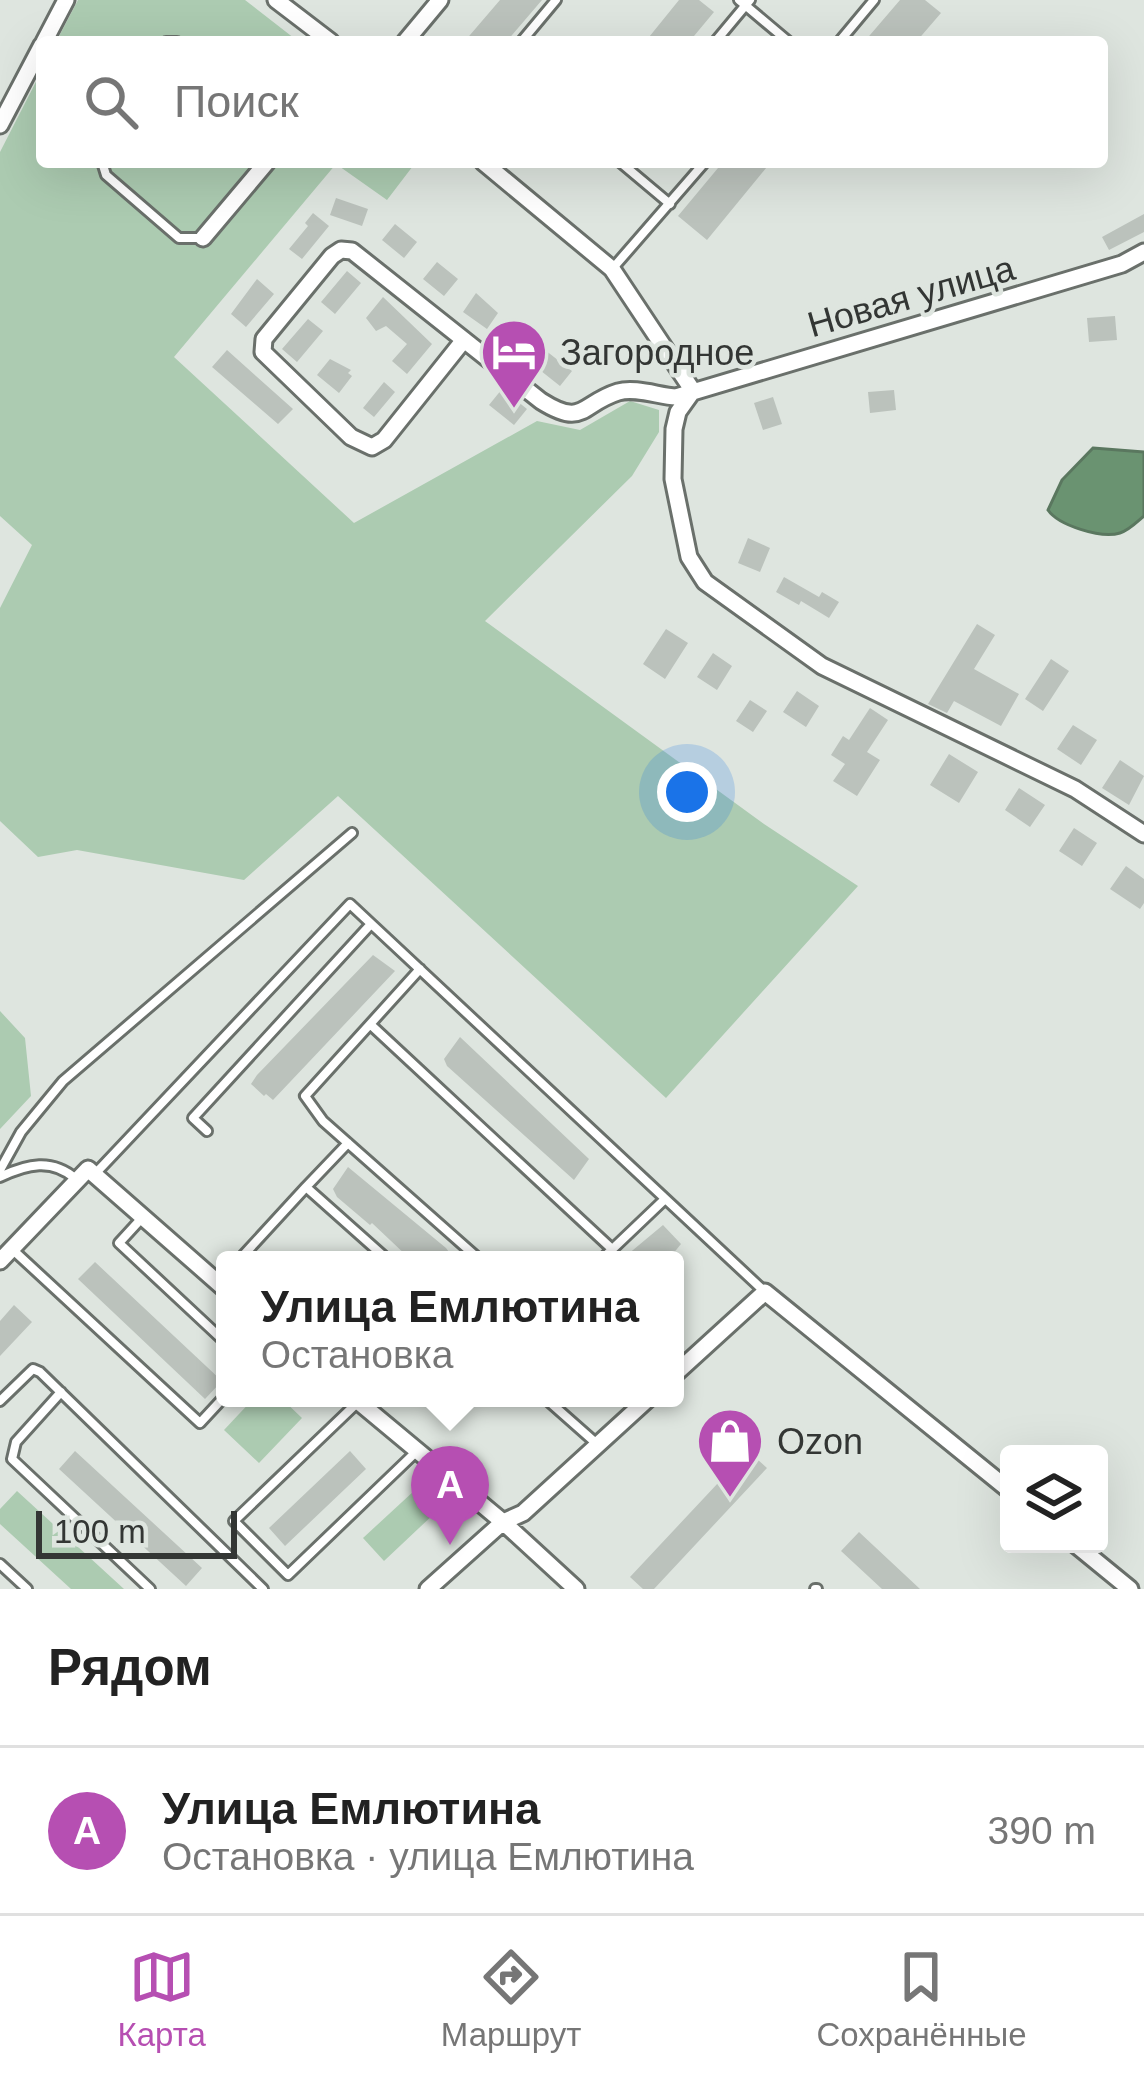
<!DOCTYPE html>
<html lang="ru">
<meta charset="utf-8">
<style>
body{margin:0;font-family:Helvetica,sans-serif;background:#f6f6f6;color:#222}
.controls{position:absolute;right:36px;bottom:36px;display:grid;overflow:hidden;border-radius:12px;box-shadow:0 12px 48px #0002}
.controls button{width:108px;height:108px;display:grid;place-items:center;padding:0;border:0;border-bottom:3px solid #e0e0e0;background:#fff;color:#222;font:60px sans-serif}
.scale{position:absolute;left:36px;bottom:30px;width:201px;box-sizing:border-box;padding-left:12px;border:6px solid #333634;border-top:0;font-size:33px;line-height:42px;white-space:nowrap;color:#333634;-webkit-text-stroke:9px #dee5df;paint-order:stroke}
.you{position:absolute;left:687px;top:792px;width:42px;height:42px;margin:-30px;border:9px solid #fff;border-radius:50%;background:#1a73e8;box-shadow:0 0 0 18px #1a73e833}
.badge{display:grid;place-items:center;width:78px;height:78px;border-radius:50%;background:#b64fb2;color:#fff;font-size:39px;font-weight:700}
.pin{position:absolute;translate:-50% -99px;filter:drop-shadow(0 3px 6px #0008)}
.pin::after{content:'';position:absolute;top:63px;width:42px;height:36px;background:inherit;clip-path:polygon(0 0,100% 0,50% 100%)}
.popup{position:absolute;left:216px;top:1251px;width:468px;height:156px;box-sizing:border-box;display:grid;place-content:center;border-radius:12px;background:#fff;filter:drop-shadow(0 3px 9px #0005);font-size:39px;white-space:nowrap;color:#767676}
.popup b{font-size:45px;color:#222}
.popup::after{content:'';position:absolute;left:50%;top:100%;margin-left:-24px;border:24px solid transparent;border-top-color:#fff}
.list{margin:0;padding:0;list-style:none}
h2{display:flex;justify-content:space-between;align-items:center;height:156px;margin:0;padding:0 48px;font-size:51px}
h2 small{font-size:39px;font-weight:400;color:#767676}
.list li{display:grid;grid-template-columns:78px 1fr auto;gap:36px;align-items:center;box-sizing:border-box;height:168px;padding:0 48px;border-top:3px solid #e0e0e0}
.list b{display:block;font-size:45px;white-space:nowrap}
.list p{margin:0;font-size:39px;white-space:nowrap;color:#767676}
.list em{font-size:39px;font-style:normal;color:#767676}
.icon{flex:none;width:66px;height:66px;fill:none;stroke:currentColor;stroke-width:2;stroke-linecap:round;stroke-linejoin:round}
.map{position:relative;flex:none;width:1144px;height:1589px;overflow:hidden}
.search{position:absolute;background:#fff;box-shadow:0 12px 48px #0002;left:36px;right:36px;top:36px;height:132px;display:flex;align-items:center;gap:30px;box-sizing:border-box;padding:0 42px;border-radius:12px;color:#767676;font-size:45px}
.sheet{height:324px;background:#fff}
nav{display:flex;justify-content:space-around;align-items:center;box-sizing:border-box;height:168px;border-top:3px solid #e0e0e0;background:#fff;font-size:33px;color:#767676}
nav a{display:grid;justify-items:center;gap:6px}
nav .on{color:#b64fb2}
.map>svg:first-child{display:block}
</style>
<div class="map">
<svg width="1144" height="1589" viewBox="0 0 1144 1589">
<rect width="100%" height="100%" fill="#dee5df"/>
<!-- green -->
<path fill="#accbb1" d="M78,0h167l54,42h-243z
M42,70v92h374l-29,38 -51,-36 -162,193 180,166 183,-102 43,9 50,-29 29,9v22l-27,44 -147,145 279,203 94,62 -192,212 -328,-302 -94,84 -167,-30 -39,7 -38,-36v-213l32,-63 -32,-29v-364z
M0,1011l25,27 6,58 -31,33z
M254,1398h27l21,20 -43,45 -35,-33z
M415,1490l21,22 -52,49 -21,-23z
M17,1491l107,98h-53l-71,-65v-15z"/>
<!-- water -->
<path fill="#6a9371" stroke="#5a775f" stroke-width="3" d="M1093,448l51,4v64c-7,6 -16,15 -24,17 -19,6 -62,-8 -72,-23l14,-30z"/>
<!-- building -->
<path fill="#bbc2bc" d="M500,0h42l-36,42h-42z
M679,0h20l15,12 -25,30h-44z
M900,0h25l16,13 -25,29h-52z
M723,162h48l-64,78 -29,-24z
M336,198l32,11 -6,17 -32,-11z
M313,213l16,13 -27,33 -13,-10 19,-23 -3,-3z
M1144,214v18l-35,18 -7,-13z
M395,224l22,18 -13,16 -22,-18z
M437,262l21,17 -14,17 -21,-17z
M347,271l14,12 -26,31 -14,-12z
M257,279l17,15 -28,33 -15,-13z
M476,293l22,20 -11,16 -24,-17z
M383,297l49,47 -25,30 -15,-13 15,-17 -21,-18 -10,5 -10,-13z
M1115,316l2,24 -28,2 -2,-24z
M308,319l15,12 -26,31 -15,-13z
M514,326l58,45 -12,15 -58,-46z
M227,350l66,59 -15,15 -66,-57z
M330,359l21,11 -3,3 4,3 -13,17 -22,-18z
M384,382l11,10 -21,25 -11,-9z
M502,389l25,20 -13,16 -25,-20z
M894,390l2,20 -26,3 -2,-21z
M773,397l9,27 -19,6 -9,-27z
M748,538l22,10 -10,24 -22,-9z
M784,577l35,20 3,-5 17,10 -10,16 -28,-17 -2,4 -23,-13z
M977,624l18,11 -21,34 45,25 -18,32 -47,-25 -7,12 -19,-9z
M666,629l22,14 -23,36 -22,-15z
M713,653l19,13 -15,24 -20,-13z
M1051,659l18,12 -26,40 -18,-12z
M797,691l22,15 -13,21 -23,-15z
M750,700l17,11 -14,21 -17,-11z
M870,708l18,12 -21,32 13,8 -23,36 -24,-15 12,-17 -14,-9 12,-19 6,4z
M1073,725l24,15 -16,25 -24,-16z
M949,754l29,18 -19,31 -29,-18z
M1120,760l24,16 -15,29 -27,-17z
M1019,788l26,17 -15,22 -25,-17z
M1074,828l23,15 -15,23 -23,-15z
M1126,866l18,13v24l-4,6 -30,-20z
M373,955l22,16 -122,129 -7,-6 -2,2 -13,-12 6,-9z
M460,1037l129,122 -15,21 -127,-114 -3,-7z
M348,1167l98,81 9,12 -46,-2 -37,-35 -2,2 -33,-28 -4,-8z
M663,1225l18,19 -13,16h-47z
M95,1262l127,119 -17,18 -127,-120z
M14,1305l18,17 -32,34v-35z
M75,1451l127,117 -16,18 -127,-117z
M350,1451l16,18 -81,77 -16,-18z
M748,1451l19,17 -113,121h-11l-13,-12z
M859,1532l61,57h-38l-41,-38z"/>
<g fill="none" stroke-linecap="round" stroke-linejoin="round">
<!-- service casing -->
<g stroke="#6a706b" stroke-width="14">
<path id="service" d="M739,0l50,42
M166,42h11
M521,42l35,-42
M715,42l35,-42
M839,42l35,-42
M102,162l4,13 73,63h24
M620,162l50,42
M613,268l92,-106
M420,969l-115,127 18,25 157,139
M371,1025l241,224
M207,1131l-14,-13 178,-194
M0,1170l21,-38 42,-51 289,-248
M94,1175l256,-271 414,387
M0,1177c27,-13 52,-19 76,2
M306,1187l42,-44
M141,1219l-22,24 106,99
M13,1250l187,173 25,-27
M239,1260l67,-73 82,73
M601,1260l64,-61
M61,1392l-45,50 -4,17 138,130
M545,1398l52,46
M0,1401l33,-32 7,3 223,217
M357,1403l-123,118 54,54 129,-124
M0,1564l27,25
M815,1589h2"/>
</g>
<!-- minor casing -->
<g stroke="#6a706b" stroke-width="21">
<path id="minor" d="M276,0l55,42
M44,42l22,-42
M405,42l35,-42
M0,125l42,-80
M483,162l129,107 81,122
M203,238l64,-76
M463,341l-79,99 -12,7 -21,-10 -88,-85 1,-13 68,-83 9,-6 11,1 189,150c43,27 39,3 77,-9 17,-5 41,4 58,5l446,-133 22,-12
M693,391l-15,21 -4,17 -1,50 16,78 16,25 117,84 253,123 69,45
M0,1261l88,-92 137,120
M675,1374l90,-82 244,198
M354,1398l149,124 73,67
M1075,1544l55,45
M428,1589l75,-67 20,-9 126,-115"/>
</g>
<!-- service -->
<use href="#service" stroke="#fff" stroke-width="8"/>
<!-- minor -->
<use href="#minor" stroke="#fff" stroke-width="15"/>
</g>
<!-- icons -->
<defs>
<g id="hotel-pin" transform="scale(3.45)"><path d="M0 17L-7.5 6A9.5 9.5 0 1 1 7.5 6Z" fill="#b64fb2" stroke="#dee5df"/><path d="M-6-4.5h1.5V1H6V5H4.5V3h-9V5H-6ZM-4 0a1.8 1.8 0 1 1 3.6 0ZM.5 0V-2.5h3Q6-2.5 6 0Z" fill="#fff"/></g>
<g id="shop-pin" transform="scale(3.45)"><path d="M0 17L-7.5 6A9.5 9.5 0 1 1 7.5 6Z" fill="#b64fb2" stroke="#dee5df"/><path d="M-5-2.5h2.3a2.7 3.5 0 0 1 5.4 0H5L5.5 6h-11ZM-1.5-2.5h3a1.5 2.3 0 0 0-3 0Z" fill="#fff"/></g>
</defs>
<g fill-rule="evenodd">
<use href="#hotel-pin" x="514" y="352"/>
<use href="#shop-pin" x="730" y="1441"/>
</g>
<g text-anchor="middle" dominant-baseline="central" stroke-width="9" stroke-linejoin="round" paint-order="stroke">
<!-- street labels -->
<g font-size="36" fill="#333634" stroke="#dee5df">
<text transform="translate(911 296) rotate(-16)">Новая улица</text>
</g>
<!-- poi labels -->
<g font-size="36" fill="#333634" stroke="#dee5df" text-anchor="start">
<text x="560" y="352">Загородное</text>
<text x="777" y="1441">Ozon</text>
</g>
</g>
</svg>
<div class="controls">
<button><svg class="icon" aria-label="layers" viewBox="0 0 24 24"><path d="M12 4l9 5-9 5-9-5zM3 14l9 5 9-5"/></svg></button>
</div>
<div class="scale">100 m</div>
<div class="you"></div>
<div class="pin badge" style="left:450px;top:1545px">A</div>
<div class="popup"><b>Улица Емлютина</b>Остановка</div>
<div class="search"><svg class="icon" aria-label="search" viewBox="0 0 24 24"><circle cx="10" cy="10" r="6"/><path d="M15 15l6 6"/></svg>Поиск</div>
</div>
<section class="sheet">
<h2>Рядом<small></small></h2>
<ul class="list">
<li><span class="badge">A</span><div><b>Улица Емлютина</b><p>Остановка · улица Емлютина</p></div><em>390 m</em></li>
</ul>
</section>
<nav>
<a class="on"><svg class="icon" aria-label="map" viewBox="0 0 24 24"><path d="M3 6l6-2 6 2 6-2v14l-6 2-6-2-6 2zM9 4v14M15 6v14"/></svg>Карта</a>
<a><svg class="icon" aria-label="directions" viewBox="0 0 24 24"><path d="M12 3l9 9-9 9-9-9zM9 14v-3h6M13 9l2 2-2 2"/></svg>Маршрут</a>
<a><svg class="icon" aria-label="saved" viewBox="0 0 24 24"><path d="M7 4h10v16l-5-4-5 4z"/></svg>Сохранённые</a>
</nav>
